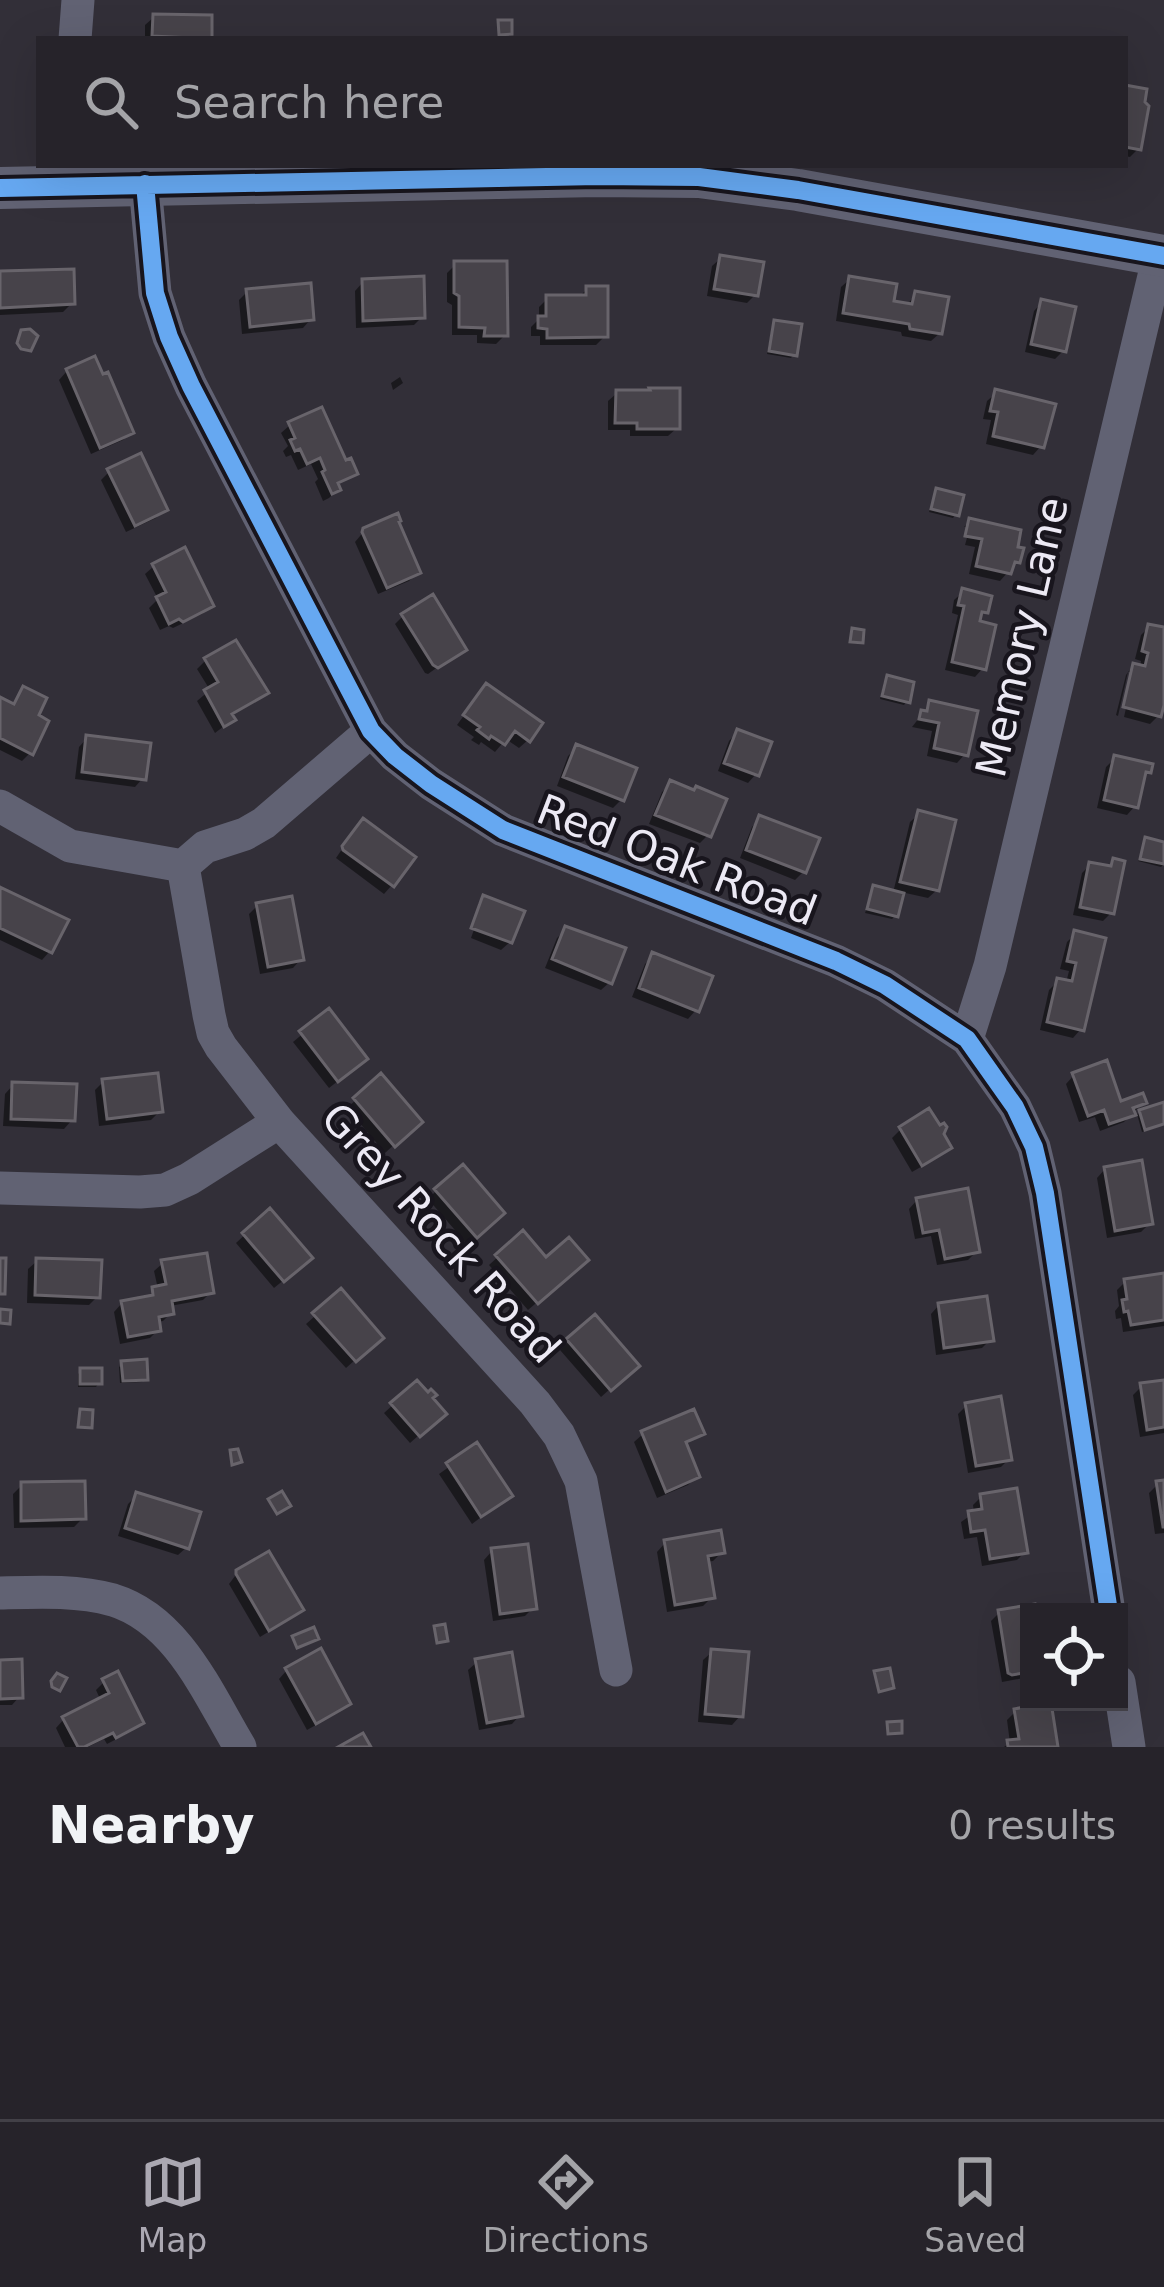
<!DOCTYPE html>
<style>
body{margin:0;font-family:"DejaVu Sans",sans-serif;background:#2e2b32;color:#f1f3f6}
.controls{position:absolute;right:36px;bottom:36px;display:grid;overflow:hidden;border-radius:0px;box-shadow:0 12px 48px #0002}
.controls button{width:108px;height:108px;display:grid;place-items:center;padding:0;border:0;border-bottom:3px solid #424047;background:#26232a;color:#f1f3f6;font:60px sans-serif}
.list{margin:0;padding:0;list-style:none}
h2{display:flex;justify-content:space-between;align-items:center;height:156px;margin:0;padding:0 48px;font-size:51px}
h2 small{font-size:39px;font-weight:400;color:#a4a4a8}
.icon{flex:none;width:66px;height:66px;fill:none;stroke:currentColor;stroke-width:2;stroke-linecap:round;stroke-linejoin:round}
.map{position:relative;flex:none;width:1164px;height:1747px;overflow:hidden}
.search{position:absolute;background:#26232a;box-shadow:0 12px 48px #0002;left:36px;right:36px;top:36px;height:132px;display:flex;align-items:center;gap:30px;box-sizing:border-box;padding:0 42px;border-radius:0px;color:#a4a4a8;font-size:45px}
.sheet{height:372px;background:#26232a}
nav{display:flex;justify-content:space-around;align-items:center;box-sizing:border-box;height:168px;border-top:3px solid #424047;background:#26232a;font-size:33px;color:#a4a4a8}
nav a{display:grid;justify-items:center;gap:6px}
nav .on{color:#aba8b2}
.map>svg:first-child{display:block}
</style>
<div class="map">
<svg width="1164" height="1747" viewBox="0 0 1164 1747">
<rect width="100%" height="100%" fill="#322f38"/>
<!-- shadow -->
<path fill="#0007" d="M154,17l55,1v21h-64v-14z
M1125,88l13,61 -8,8 -5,-1z
M721,258l34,37 -8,8 -40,-7 5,-30z
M456,264l49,71 -9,9 -19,-1v-8h-25v-30l-5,-3v-29z
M0,274l72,29 -9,9 -63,3z
M850,279l40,24 16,3 10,-12 24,39 -9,8 -29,-5 -1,-4 -65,-11 5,-34z
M363,282l59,35 -8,8 -58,3 -1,-37z
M587,289l18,47 -9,9h-56v-9h-9v-9l8,-8v-12l9,-9h30z
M247,292l64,27 -8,9 -61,6 -3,-34z
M1042,302l22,48 -9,9 -30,-7 9,-41z
M775,323l19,31 -3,4 -24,-4 5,-27z
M67,371l64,61 -8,8 -32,14 -32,-74z
M400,377l3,6 -10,7 -2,-7z
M617,393l60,35 -9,8h-38v-6h-22v-29z
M996,393l45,53 -8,9 -47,-11 5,-24 -8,-1 4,-18z
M290,425l64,48 -18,13 2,3 -9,9 -6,3 -8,-19 3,-3 -7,-15 -13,6 -7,-15 -5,2 -3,-6 5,-5 -7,-13z
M109,472l55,37 -8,9 -30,14 -25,-52z
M937,491l19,23 -3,4 -24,-6z
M970,521l47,41 -17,19 -31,-7 6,-27 -10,-2 5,-18h-6z
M365,530l52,43 -8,8 -31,13 -23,-52z
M154,566l57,40 -9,8 -29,14 -4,-2 -9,4 -11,-22 9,-9 -13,-25z
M963,592l22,20 -7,7 5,49 -8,9 -30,-7 13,-55 -6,-2 2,-13z
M403,616l60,33 -35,25 -3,-1 -30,-49z
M1149,627l15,3v62l-5,23 -9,9 -26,-7 10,-45h-6l6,-6 6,1 1,-6 -6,-2 6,-24z
M206,660l59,33 -8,8 -27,15 2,4 -17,13 -18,-32 13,-11 -13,-21z
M1128,672l-10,44 -2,-1 10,-40z
M888,679l19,22 -3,4 -24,-6 4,-17z
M23,690l12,27 -5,36 -8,8 -22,-11v-50l11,6z
M478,696l50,44 -9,8 -13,-9 -11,13 -14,-10 -2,3 -8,-5 3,-3 -17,-12z
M930,704l35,50 -8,9 -30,-7 5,-25 -20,-4z
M737,732l19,42 -8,9 -30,-12 11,-30z
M87,738l56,40 -8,9 -60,-8 4,-32z
M577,747l44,53 -8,8 -56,-22 11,-30z
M1115,758l34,13 -7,7 -7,28 -8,9 -30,-7 9,-41z
M671,783l37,52 -8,8 -51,-19 13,-32z
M919,814l18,76 -9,8 -27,-6 -6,24 -3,3 -27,-6 9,-25 19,5 17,-71z
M760,819l44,52 -9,9 -55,-22 12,-31z
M355,830l37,55 -8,9 -48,-36z
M1146,841l18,4v19l-3,3 -23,-6z
M1114,861l-3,52 -8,8 -30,-6 9,-42 8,-8 17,3z
M0,890l50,61 -8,9 -42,-20z
M484,898l26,44 -9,8 -30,-12 12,-34h-5z
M257,906l44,53 -8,9 -33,6 -11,-60z
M566,929l44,53 -9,8 -56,-22 12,-30z
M1075,934l6,95 -8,9 -33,-8 9,-40 9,-9 8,2 3,-12 -9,-2 7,-27z
M653,956l43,54 -8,9 -56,-22 13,-33z
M329,1012l27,55 -27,21 -36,-46z
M1074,1075l45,30 25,-3 -20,20 -24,9 -5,-14 -16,5 -13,-38z
M380,1078l39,44 -34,31 -38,-45z
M103,1082l57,29 -9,9 -52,6 -4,-36z
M13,1085l59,35 -8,9 -61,-3 2,-32z
M1164,1105v20l-22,7 -5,-18z
M901,1129h38l9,18 -8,9 -28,16 -20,-34z
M1105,1169l45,54 -9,9 -34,6 -10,-60z
M436,1191l65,22 -34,31 -39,-45z
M917,1200l60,51 -9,9 -31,5 -6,-29 -16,3 -6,-30z
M269,1212l32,54 -27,22 -38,-45z
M523,1234l22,27 32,7 -49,42 -39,-45z
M37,1261l60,36 -8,8 -62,-2 1,-34z
M163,1263l48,29 -8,8 -33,6 1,7 -8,8 -6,1 1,8 -8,8 -30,6 -6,-32 8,-9 22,-4 14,-10 -4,-18z
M1164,1276v50l-41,6 -2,-14 -5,1 -1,-8 4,-5 -2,-16 8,-8z
M341,1293l39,45 -34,30 -40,-44z
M939,1305l51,35 -8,8 -46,7 -5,-41z
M595,1318l41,48 -35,31 -41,-47z
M123,1364l22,14 -3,4 -22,1 -1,-16z
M81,1371l18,12 -3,4h-18v-13z
M1164,1383v50l-24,4 -7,-42 9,-9z
M416,1384l27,30 -33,29 -26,-30z
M967,1405l42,54 -8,8 -33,6 -10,-59z
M643,1434h58l-17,12 12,31 -8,8 -31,13 -23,-56z
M477,1447l32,49 -37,28 -33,-50z
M1164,1483v50l-9,1 -6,-41 9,-9z
M22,1485l61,33 -9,9 -60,1 -1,-34z
M137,1495l50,52 -9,8 -60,-19 10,-32z
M981,1497l44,55 -8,8 -35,6 -5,-29 -13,2 -3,-17 13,-9 -1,-8z
M665,1543l57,9 -9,9 -7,1 6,35 -9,9 -36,6 -10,-60z
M492,1551l41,57 -8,8 -32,5 -9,-61z
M238,1572l62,38 -9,8 -31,19 -31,-53z
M1032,1608l1,4h-4v65l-27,5 -11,-61 8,-8z
M712,1652l28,64 -8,9 -34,-3 5,-62z
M477,1662l43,53 -8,9 -33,6 -11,-60z
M0,1663l20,33 -8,9h-12z
M287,1670l60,33 -8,9 -32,18 -28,-51z
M104,1682l37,41 -9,8 -25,13 -3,-5 -16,8h-23l-9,-19 8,-9 37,-18 -5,-11z
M1015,1712l40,35h-51l6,-4 -3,-23z"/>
<!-- building -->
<path fill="#47434a" stroke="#68646b" stroke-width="3" d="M153,14l59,1v24l-60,-3z
M498,20h14v14l-13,1z
M1125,85l22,4 -2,13 4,4 -8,44 -16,-3z
M720,255l44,7 -6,34 -44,-7z
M454,261h53l1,75h-24l1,-8 -26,-1v-31l-5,-3z
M74,269l1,35 -75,4v-37z
M424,276l1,42 -62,3 -1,-42z
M849,276l48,8 -3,17 18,3 3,-13 34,6 -7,37 -32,-5 -1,-5 -66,-11z
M311,283l3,37 -64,7 -4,-38z
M586,286h22v51l-61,1v-9l-9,-1v-12h8v-21h40z
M1041,299l35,8 -10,45 -35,-8z
M774,320l28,4 -5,32 -28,-5z
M30,329l8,7 -7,15 -10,-2 -4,-6 4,-13z
M95,356l8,18 5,-2 26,61 -34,15 -34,-79z
M649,388h31v41h-43v-6h-22l1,-33h34z
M995,389l61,15 -12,44 -51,-12 5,-24 -8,-1z
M322,407l24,53 5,-2 7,16 -20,9 3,7 -9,4 -10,-22 3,-2 -5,-12 -13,6 -7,-15 -5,2 -5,-11 5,-2 -7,-16z
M141,453l27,57 -33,16 -28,-57z
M936,488l28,7 -5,21 -28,-7z
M398,513l3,8 -2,1 22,51 -34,15 -25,-56 1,-4z
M969,518l52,12 -3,17 6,1 -4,15 -5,-1 -4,12 -35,-8 6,-27 -17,-3z
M185,547l29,59 -31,16 -4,-3 -10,5 -13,-27 10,-5 -14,-28z
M962,588l30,8 -4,17 -6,-1 -2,9 16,4 -10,45 -34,-8 12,-56 -6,-1z
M433,594l34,56 -29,18 -5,-3 -32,-51z
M1148,624l16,3v78l-3,12 -38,-10 10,-44 12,3 3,-13 -6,-2z
M852,628l12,2 -1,13 -13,-1z
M236,640l33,53 -37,21 4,6 -12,7 -20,-37 14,-8 -14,-24z
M887,675l27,7 -4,21 -28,-7z
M486,683l57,40 -13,19 -15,-11 -10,14 -14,-9 -2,3 -12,-9 3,-3 -17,-12z
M23,686l24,12 -8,17 10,6 -16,34 -33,-17v-41l14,7z
M929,700l49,11 -10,45 -34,-8 5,-25 -20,-4 2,-9 6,1z
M737,729l35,13 -13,34 -35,-13z
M86,735l65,8 -5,37 -64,-8z
M576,744l61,24 -13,33 -61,-24z
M1114,755l39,9 -2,9 -5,-1 -8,36 -34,-8z
M670,780l24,10 2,-4 31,13 -16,38 -56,-22z
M918,810l38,10 -17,71 -39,-9z
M759,815l61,23 -14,35 -60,-23z
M363,818l53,39 -22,30 -51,-37 -1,-4z
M1145,837l19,5v22l-24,-5z
M1113,858l12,3 -11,53 -34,-7 9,-45 22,4z
M873,885l31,8 -6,24 -31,-8z
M0,887l69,33 -17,33 -52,-25z
M483,895l42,16 -13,32 -41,-15z
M292,896l12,64 -36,7 -12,-64z
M565,926l61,22 -14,36 -60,-25z
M1074,930l32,8 -22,93 -37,-9 10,-44 15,3 4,-18 -9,-2z
M652,952l61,24 -14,36 -60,-24z
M329,1008l39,51 -30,23 -39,-51z
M1107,1060l14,41 22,-8 4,10 -14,5 3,7 -27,9 -5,-14 -16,6 -16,-43z
M158,1073l5,39 -56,7 -5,-40z
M381,1073l42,49 -28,25 -42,-49z
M12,1082l65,2 -2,37 -64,-2z
M1164,1102v22l-19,6 -6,-20z
M929,1108l11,17 4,-2 3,4 -3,7 8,14 -30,18 -23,-39z
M1142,1160l11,64 -38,7 -11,-64z
M463,1164l42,49 -28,25 -43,-49z
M968,1188l12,64 -35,7 -6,-29 -16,3 -7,-35z
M270,1208l43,50 -29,24 -42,-49z
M523,1230l23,27 23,-20 20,23 -51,44 -43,-49z
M207,1253l7,40 -42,8 2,13 -15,3 2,14 -33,6 -7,-36 32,-6 -1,-8 14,-3 -5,-24z
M0,1258h6l-1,36h-5z
M36,1258l66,2 -2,38 -65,-3z
M1164,1273v47l-33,5 -3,-14 -4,1 -2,-12 5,-1 -3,-20z
M341,1288l43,50 -28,24 -44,-49z
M987,1296l7,45 -50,7 -6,-45z
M0,1309l11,1 -1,14 -10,-1z
M595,1314l45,52 -29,25 -45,-52z
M147,1359l1,21 -25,1 -2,-20z
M80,1368h22v16h-22z
M417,1380l11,12 3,-3 6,6 -4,3 14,16 -27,23 -30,-34z
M1164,1380v47l-17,3 -7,-47z
M1001,1396l11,64 -36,6 -11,-63z
M80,1409l13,1 -1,18 -14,-1z
M694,1409l11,25 -19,8 14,35 -34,15 -25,-61z
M477,1442l36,54 -32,21 -35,-54z
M238,1449l4,13 -10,3 -2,-15z
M1164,1480v47h-1l-7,-46z
M85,1481l1,38 -65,2v-39z
M1017,1488l11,65 -38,6 -5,-29 -14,2 -3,-21 14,-2 -2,-15z
M282,1491l9,15 -14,8 -9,-15z
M136,1492l65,20 -12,37 -64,-21z
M721,1530l4,23 -17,3 7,42 -40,7 -11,-65z
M528,1544l9,65 -37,5 -9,-66z
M269,1551l35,59 -35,21 -33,-57v-4z
M1035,1604l1,8h-7v60l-17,3 -4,-2 -10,-63z
M445,1624l3,17 -11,2 -3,-17z
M314,1627l5,12 -22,9 -5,-12z
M321,1648l30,56 -35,20 -31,-56z
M711,1649l38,3 -6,65 -38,-3z
M512,1652l11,64 -36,7 -12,-64z
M22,1659l1,39 -23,1v-39z
M890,1668l4,20 -15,4 -5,-21z
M118,1671l26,52 -28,15 -3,-5 -29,14h-6l-16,-30 47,-24 -7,-14z
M57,1673l10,5 -7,13 -8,-4 -1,-6z
M1051,1702l7,45h-50l-1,-7 12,-1 -5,-30z
M902,1721v12l-14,1 -1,-12z
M363,1733l8,14h-33z"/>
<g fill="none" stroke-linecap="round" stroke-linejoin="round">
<!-- minor -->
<path stroke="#616273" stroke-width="33" d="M75,39l3,-39
M145,184l10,109 14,44 22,49 180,345 24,25 36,28 72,46 333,131 49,24 82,54 48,68 19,40 11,46 64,419
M0,806l70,40 113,20
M183,866l26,149 4,18 8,14 58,75 256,281 24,32 22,46 35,189
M183,866l22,-19 40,-13 19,-11 107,-92
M967,1039l23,-73 169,-711
M0,1188l140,4 25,-2 24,-11 90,-57
M0,1593c37,-1 77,-3 113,7 65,20 95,94 127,147
M1119,1682l10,65"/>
<!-- tertiary -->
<path stroke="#616273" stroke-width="42" d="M0,188l598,-12 101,1 99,13 366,66"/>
<!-- cycleway casing -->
<g stroke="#18151d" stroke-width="26">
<path id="cycleway" d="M145,184l10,109 14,44 22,49 180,345 24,25 36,28 72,46 333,131 49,24 82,54 48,68 19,40 11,46 64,419
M0,188l598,-12 101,1 99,13 366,66"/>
</g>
<!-- cycleway -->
<use href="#cycleway" stroke="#66a8f1" stroke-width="18"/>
</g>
<g text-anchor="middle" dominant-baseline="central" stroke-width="9" stroke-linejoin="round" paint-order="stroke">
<!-- street labels -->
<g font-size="42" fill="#ece9f4" stroke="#18151d">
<text transform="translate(1022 637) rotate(-77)">Memory Lane</text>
<text transform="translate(677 860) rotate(21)">Red Oak Road</text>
<text transform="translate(441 1233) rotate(48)">Grey Rock Road</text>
</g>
</g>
</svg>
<div class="controls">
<button><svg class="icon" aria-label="locate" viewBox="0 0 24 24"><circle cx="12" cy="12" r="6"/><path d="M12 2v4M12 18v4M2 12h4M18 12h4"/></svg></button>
</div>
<div class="search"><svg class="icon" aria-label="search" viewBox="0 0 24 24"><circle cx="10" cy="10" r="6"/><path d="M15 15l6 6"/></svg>Search here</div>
</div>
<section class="sheet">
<h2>Nearby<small>0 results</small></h2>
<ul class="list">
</ul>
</section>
<nav>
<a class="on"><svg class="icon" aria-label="map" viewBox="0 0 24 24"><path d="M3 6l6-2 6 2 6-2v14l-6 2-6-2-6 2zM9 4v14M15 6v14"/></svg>Map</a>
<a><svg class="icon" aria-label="directions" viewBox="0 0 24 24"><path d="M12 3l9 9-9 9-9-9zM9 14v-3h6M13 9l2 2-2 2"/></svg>Directions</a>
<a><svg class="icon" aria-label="saved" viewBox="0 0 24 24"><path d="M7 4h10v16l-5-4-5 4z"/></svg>Saved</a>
</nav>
